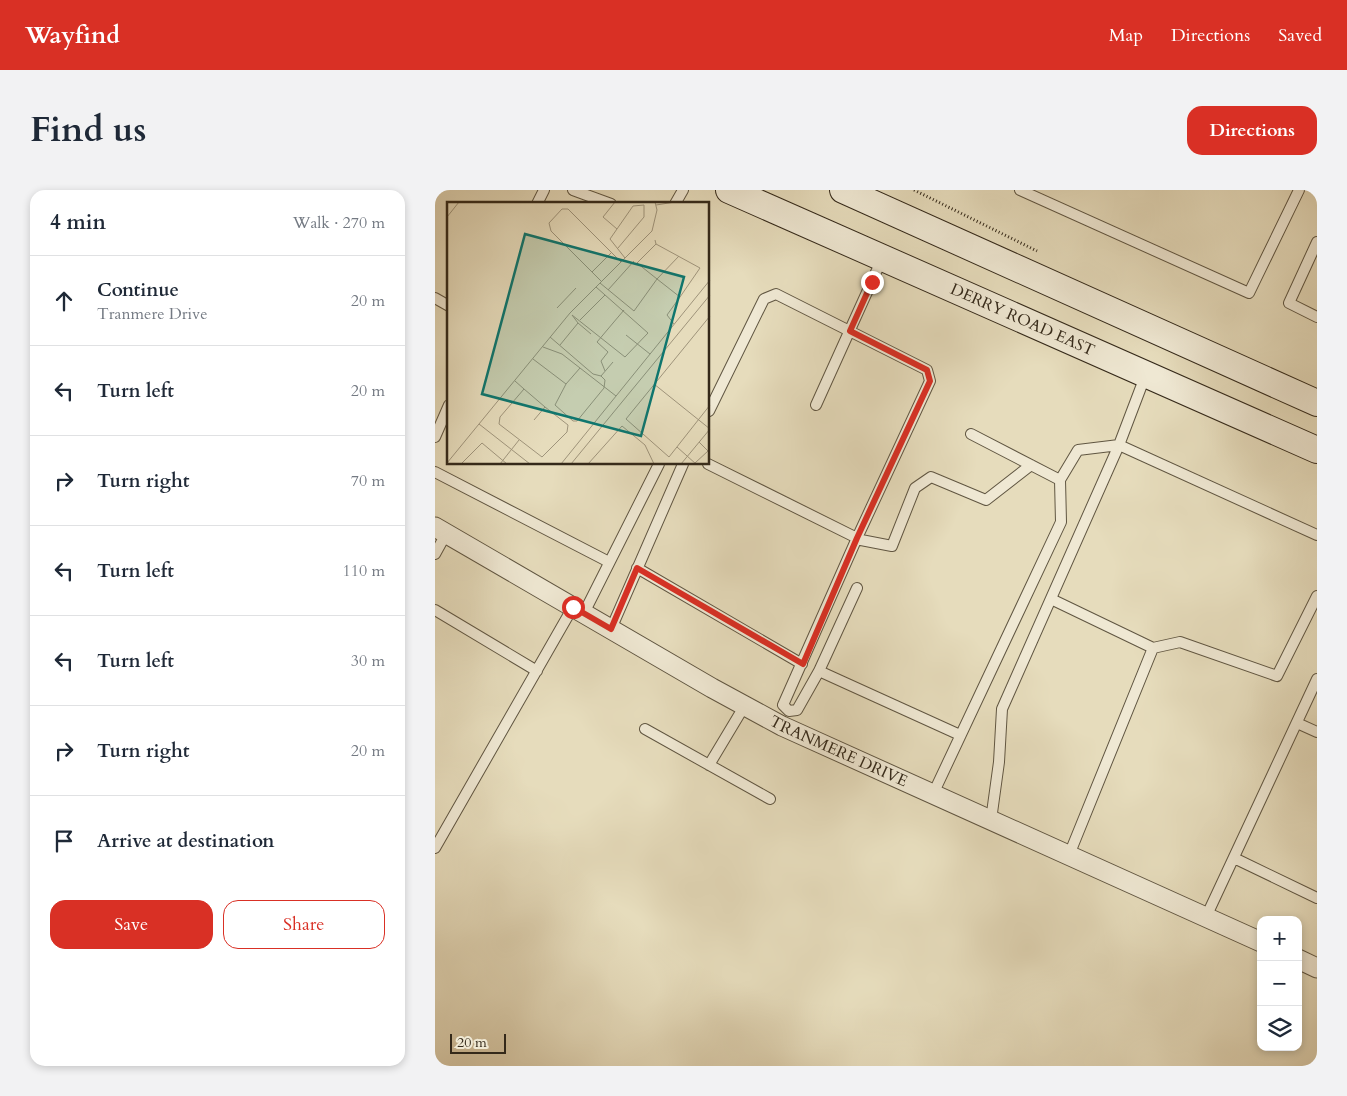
<!DOCTYPE html>
<meta charset="utf-8">
<style>
body{margin:0;font-family:Cardo,serif;background:#f2f2f3;color:#1f2937}
.controls{position:absolute;right:15px;bottom:15px;display:grid;overflow:hidden;border-radius:10px;box-shadow:0 2px 8px #0003}
.controls button{width:45px;height:45px;display:grid;place-items:center;padding:0;border:0;border-bottom:1px solid #e0e1e3;background:#fff;color:#1f2937;font:25px sans-serif}
.scale{position:absolute;left:15px;bottom:12px;width:56px;box-sizing:border-box;padding-left:5px;border:2px solid #34291a;border-top:0;font-size:14px;line-height:18px;white-space:nowrap;color:#34291a;-webkit-text-stroke:4px #efe8d3;paint-order:stroke}
.stop{position:absolute;width:15px;height:15px;margin:-11px;border:4px solid #d93025;border-radius:50%;background:#fff}
.stop.end{background:#d93025;border-color:#fff;box-shadow:0 1px 5px #0008}
.list{margin:0;padding:0;list-style:none}
h2{display:flex;justify-content:space-between;align-items:center;height:65px;margin:0;padding:0 20px;font-size:21px}
h2 small{font-size:16px;font-weight:400;color:#747a83}
.list li{display:grid;grid-template-columns:32px 1fr auto;gap:15px;align-items:center;box-sizing:border-box;height:90px;padding:0 20px;border-top:1px solid #e0e1e3}
.list b{display:block;font-size:19px;white-space:nowrap}
.list p{margin:0;font-size:16px;white-space:nowrap;color:#747a83}
.list em{font-size:16px;font-style:normal;color:#747a83}
.actions{display:flex;gap:10px;padding:15px 20px}
.actions a{flex:1;padding:11px 0;border:1px solid #d93025;border-radius:15px;text-align:center;font-size:18px;color:#d93025}
.actions .main{background:#d93025;color:#fff}
.icon{flex:none;width:28px;height:28px;fill:none;stroke:currentColor;stroke-width:2;stroke-linecap:round;stroke-linejoin:round}
.map{position:relative;flex:none;width:882px;height:876px;overflow:hidden;border-radius:15px}
header{display:flex;align-items:center;gap:30px;box-sizing:border-box;height:70px;padding:0 25px;background:#d93025;color:#fff}
header strong{font-size:24px}
nav{display:flex;gap:28px;margin-inline-start:auto;font-size:18px}
.intro{display:flex;align-items:center;justify-content:space-between;box-sizing:border-box;height:120px;padding:0 30px}
h1{margin:0;font-size:35px}
.button{padding:12px 22px;border-radius:15px;background:#d93025;color:#fff;font-size:18px;font-weight:700}
main{display:flex;gap:30px;padding:0 30px}
aside{flex:1;background:#fff;border-radius:15px;box-shadow:0 2px 8px #0003}
.map>svg:first-child{display:block}
</style>
<header>
<strong>Wayfind</strong>
<nav><a>Map</a><a>Directions</a><a>Saved</a></nav>
</header>
<div class="intro"><h1>Find us</h1><a class="button">Directions</a></div>
<main>
<aside>
<h2>4 min<small>Walk · 270 m</small></h2>
<ul class="list">
<li><svg class="icon" aria-label="ahead" viewBox="0 0 24 24"><path d="M12 20V5M6 11l6-6 6 6"/></svg><div><b>Continue</b><p>Tranmere Drive</p></div><em>20 m</em></li>
<li><svg class="icon" aria-label="left" viewBox="0 0 24 24"><path d="M17 20v-9H6M10 6l-5 5 5 5"/></svg><div><b>Turn left</b></div><em>20 m</em></li>
<li><svg class="icon" aria-label="right" viewBox="0 0 24 24"><path d="M7 20v-9h11M14 6l5 5-5 5"/></svg><div><b>Turn right</b></div><em>70 m</em></li>
<li><svg class="icon" aria-label="left" viewBox="0 0 24 24"><path d="M17 20v-9H6M10 6l-5 5 5 5"/></svg><div><b>Turn left</b></div><em>110 m</em></li>
<li><svg class="icon" aria-label="left" viewBox="0 0 24 24"><path d="M17 20v-9H6M10 6l-5 5 5 5"/></svg><div><b>Turn left</b></div><em>30 m</em></li>
<li><svg class="icon" aria-label="right" viewBox="0 0 24 24"><path d="M7 20v-9h11M14 6l5 5-5 5"/></svg><div><b>Turn right</b></div><em>20 m</em></li>
<li><svg class="icon" aria-label="arrive" viewBox="0 0 24 24"><path d="M6 21V4h12l-3 4 3 4H6"/></svg><div><b>Arrive at destination</b></div></li>
</ul>
<div class="actions"><a class="main">Save</a><a>Share</a></div>
</aside>
<div class="map">
<svg width="882" height="876" viewBox="0 0 882 876">
<rect width="100%" height="100%" fill="#e6dcbc"/>
<filter id="stains"><feTurbulence type="fractalNoise" baseFrequency=".004" numOctaves="4"/><feColorMatrix values="0 0 0 0 .2 0 0 0 0 .09 0 0 0 0 .02 0 0 0 .5 -.17"/></filter>
<radialGradient id="worn" r=".72"><stop offset=".6" stop-color="#630" stop-opacity="0"/><stop offset="1" stop-color="#630" stop-opacity=".3"/></radialGradient>
<g fill="none" stroke-linecap="round" stroke-linejoin="round">
<!-- lane casing -->
<g stroke="#605642" stroke-width="12">
<path id="lane" d="M138,0l38,14
M585,0l229,103 50,-103
M102,14l7,-14
M240,14l8,-14
M882,52l-28,61 28,14
M0,108l14,8
M381,215l66,-146
M274,221l55,-112 12,-5 151,76 3,11 -73,157 -74,167 6,6 8,-1 22,-39
M0,247l14,-32
M273,274l153,76 31,6 23,-58 16,-11 55,23 45,-35
M0,282l174,90
M625,290l18,-30 41,-5 198,90
M0,364l11,-20
M202,378l165,96
M422,398l-38,83 141,64
M616,409l102,49 -84,207
M0,420l102,61
M149,423l75,-149
M176,439l72,-165
M718,458l27,-6 97,34 40,-80
M862,533l20,9
M210,539l125,70
M274,575l36,-60
M498,604l128,-272 -1,-42 -89,-46
M556,630l8,-58 3,-53 117,-264 27,-71
M0,658l138,-241
M799,668l83,40
M771,727l111,-238"/>
</g>
<!-- street casing -->
<g stroke="#605642" stroke-width="21">
<g id="street">
<path id="s1" d="M0,337l277,161 70,38 479,216"/>
<path d="M863,769l19,9"/>
</g>
</g>
<!-- secondary casing -->
<g stroke="#34291a" stroke-width="28">
<g id="secondary">
<path id="s2" d="M294,0l588,260"/>
<path d="M408,0l474,213"/>
</g>
</g>
<!-- path -->
<path stroke="#34291a" stroke-width="3" stroke-dasharray="1 2.5" stroke-linecap="butt" d="M479,0l123,61"/>
<!-- lane -->
<use href="#lane" stroke="#efe8d3" stroke-width="10"/>
<!-- street -->
<use href="#street" stroke="#efe8d3" stroke-width="19"/>
<!-- secondary -->
<use href="#secondary" stroke="#efe8d3" stroke-width="26"/>
</g>
<g fill="none" stroke-linecap="round" stroke-linejoin="round">
<!-- route -->
<path stroke="#d93025" stroke-width="6" d="M138,417l38,22 26,-61 166,96 54,-126 73,-157 -3,-11 -77,-39 22,-49"/>
</g>
<g text-anchor="middle" dominant-baseline="central" stroke-width="4.5" stroke-linejoin="round" paint-order="stroke">
<!-- street labels -->
<g font-size="16" fill="#34291a" stroke="#efe8d3">
<text stroke="none"><textPath href="#s2" startOffset="321">DERRY ROAD EAST</textPath></text>
<text stroke="none"><textPath href="#s1" startOffset="462">TRANMERE DRIVE</textPath></text>
</g>
</g>
<!-- overview -->
<g transform="translate(12 12)">
<rect width="262" height="262" fill="#e6dcbc"/>
<path fill="none" stroke="#9f947b" stroke-width="1" d="M168,0l-12,15 14,12M209,3l19,-3M0,15l12,-15M208,38l1,4 44,24 -20,29M209,42l-19,19 20,16 22,-23M171,46l26,-31v-12l-11,1 -23,33 15,19M145,70l19,-19M154,79l-50,-50 -2,-8 13,-14h6l53,53M153,81l34,28 23,-32 23,18 -13,18 7,9M161,88l26,-29M110,106l19,-20M263,114l-84,103 43,38 41,-52M133,118l25,-25M131,121l-6,-8 53,42 23,-24 -52,-46M179,133l24,19M103,135l43,37 8,2 12,-14M113,143l18,-22 13,11M96,145l19,7 54,42M86,157l33,25 14,-16M158,169l-4,-10 7,-9 -11,-10 27,-32M68,179l9,8 21,18 23,18 -1,7 -25,25 -43,-33 1,-7 24,-28M119,182l-11,21 18,16h4l27,-33 1,-8 -4,-4M207,182l56,45M87,218l11,-13M32,222l51,40M230,245l19,17M0,261l123,-150 82,-82 5,-21 -2,-8M14,262l21,-21 25,21M53,262l19,-24M114,262l149,-184M124,262l139,-169M141,262l34,-38 23,19 9,19M234,262l29,-35M251,262l-3,-1 13,-12 -9,-9"/>
<path fill="#0f766e" fill-opacity="0.15" stroke="#0f766e" stroke-width="2.5" d="M78,32l159,43 -43,159 -159,-42z"/>
<rect width="262" height="262" fill="none" stroke="#34291a" stroke-width="2.5"/>
</g>
<rect width="100%" height="100%" filter="url(#stains)"/>
<rect width="100%" height="100%" fill="url(#worn)"/>
</svg>
<div class="controls">
<button>+</button>
<button>−</button>
<button><svg class="icon" aria-label="layers" viewBox="0 0 24 24"><path d="M12 4l9 5-9 5-9-5zM3 14l9 5 9-5"/></svg></button>
</div>
<div class="scale">20 m</div>
<div class="stop" style="left:138px;top:417px"></div>
<div class="stop end" style="left:437px;top:92px"></div>
</div>
</main>
